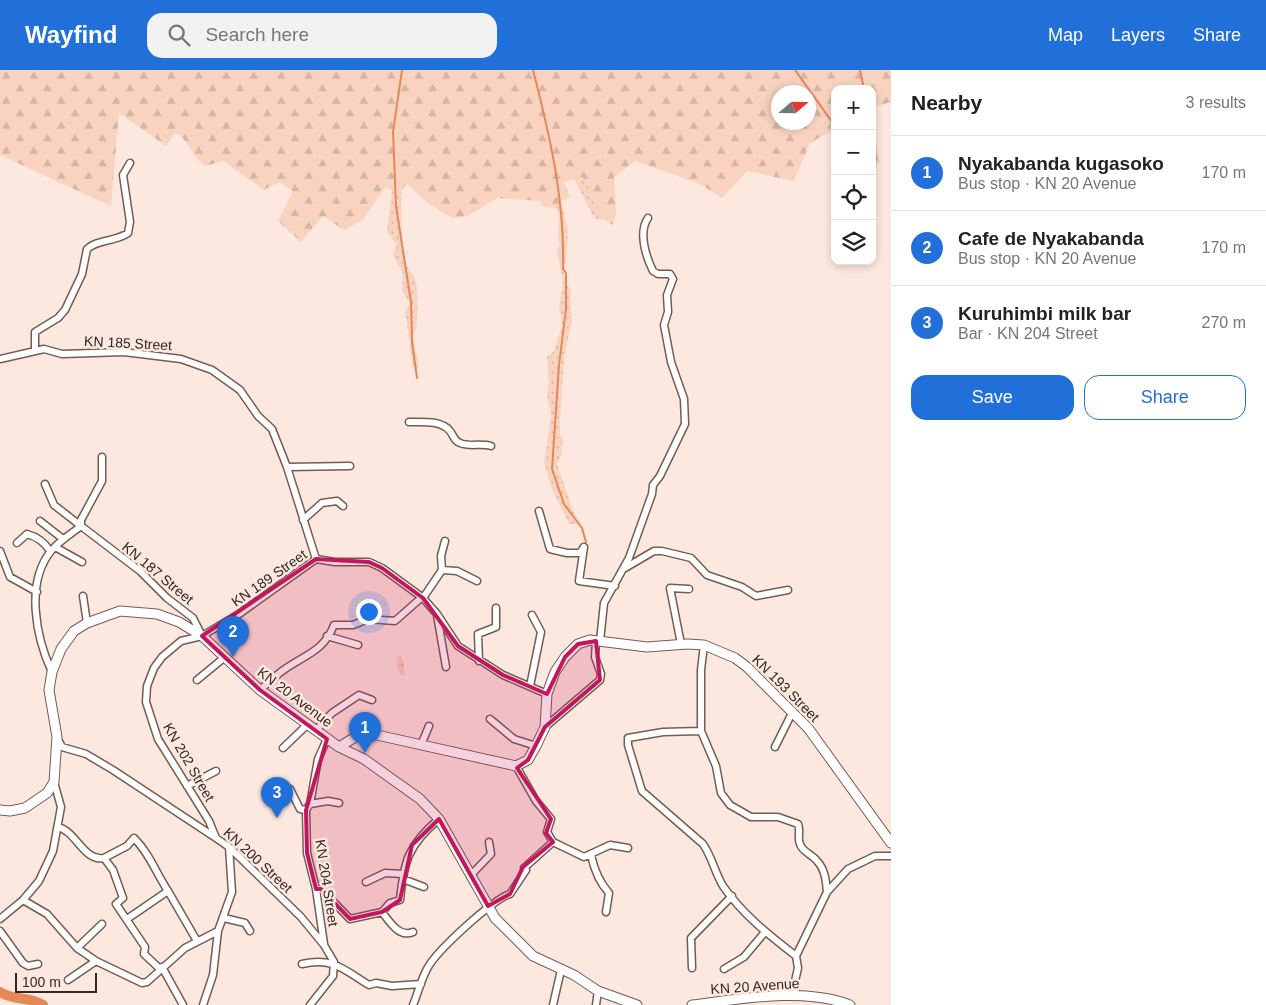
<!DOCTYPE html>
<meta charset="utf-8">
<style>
body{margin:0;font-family:Helvetica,sans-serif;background:#f2f2f2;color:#222}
.controls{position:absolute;right:15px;top:15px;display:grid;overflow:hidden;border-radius:10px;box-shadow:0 2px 8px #0003}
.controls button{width:45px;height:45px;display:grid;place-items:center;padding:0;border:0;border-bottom:1px solid #e0e0e0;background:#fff;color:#222;font:25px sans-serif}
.compass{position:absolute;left:771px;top:15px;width:45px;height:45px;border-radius:50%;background:#fff;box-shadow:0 2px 8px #0003;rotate:70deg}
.scale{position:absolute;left:15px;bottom:12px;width:82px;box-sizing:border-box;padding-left:5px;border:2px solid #302722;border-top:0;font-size:14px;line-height:18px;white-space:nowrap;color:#302722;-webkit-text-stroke:4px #fce8de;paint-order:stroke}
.you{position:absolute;left:368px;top:541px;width:18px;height:18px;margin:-12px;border:4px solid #fff;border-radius:50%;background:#1a73e8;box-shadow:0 0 0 8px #1a73e833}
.badge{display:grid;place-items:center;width:32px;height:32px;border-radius:50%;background:#2170da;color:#fff;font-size:16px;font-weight:700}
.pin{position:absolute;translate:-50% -41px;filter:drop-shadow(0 1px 2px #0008)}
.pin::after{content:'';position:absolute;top:26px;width:18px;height:15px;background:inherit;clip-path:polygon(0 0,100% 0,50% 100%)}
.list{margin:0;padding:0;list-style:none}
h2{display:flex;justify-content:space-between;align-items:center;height:65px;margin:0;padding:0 20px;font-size:21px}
h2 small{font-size:16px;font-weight:400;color:#767676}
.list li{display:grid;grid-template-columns:32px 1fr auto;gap:15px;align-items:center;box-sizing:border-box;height:75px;padding:0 20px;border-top:1px solid #e0e0e0}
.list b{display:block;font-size:19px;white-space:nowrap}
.list p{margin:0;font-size:16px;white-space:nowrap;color:#767676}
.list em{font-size:16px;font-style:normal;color:#767676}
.actions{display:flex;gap:10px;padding:15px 20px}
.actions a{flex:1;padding:11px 0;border:1px solid #2170da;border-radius:15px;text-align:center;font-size:18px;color:#2170da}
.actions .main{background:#2170da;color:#fff}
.icon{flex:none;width:28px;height:28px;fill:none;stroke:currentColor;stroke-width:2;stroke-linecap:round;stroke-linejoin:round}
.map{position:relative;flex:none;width:891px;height:935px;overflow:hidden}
header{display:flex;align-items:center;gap:30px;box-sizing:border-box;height:70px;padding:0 25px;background:#2170da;color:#fff}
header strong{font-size:24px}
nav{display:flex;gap:28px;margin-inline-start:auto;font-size:18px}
.search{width:350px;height:45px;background:#f2f2f2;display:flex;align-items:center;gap:12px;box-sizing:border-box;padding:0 18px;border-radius:15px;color:#767676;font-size:19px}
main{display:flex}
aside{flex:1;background:#fff}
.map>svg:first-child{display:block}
</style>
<header>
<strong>Wayfind</strong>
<div class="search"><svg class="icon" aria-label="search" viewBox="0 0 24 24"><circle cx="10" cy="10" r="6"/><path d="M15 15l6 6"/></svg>Search here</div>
<nav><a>Map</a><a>Layers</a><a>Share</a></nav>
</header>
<main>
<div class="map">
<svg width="891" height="935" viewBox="0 0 891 935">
<defs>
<pattern id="grass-dots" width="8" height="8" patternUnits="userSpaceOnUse" patternTransform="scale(1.25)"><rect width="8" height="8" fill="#f9d3c0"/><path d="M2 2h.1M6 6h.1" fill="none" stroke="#d6b5a5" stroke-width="1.8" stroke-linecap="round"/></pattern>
<pattern id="forest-firs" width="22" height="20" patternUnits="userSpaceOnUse" patternTransform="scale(1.25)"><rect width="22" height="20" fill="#f9d3c0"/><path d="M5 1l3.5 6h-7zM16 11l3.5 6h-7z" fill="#d6b5a5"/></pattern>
</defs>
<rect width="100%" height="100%" fill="#fce8de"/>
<!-- grass -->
<path fill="url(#grass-dots)" d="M582,107l4,3 8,23 11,17 -10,-1 -2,-3 -19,-37z
M402,119c-1,24 -2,48 4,73 1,6 6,11 9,16 3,8 3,42 1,51 -1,2 -3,4 -3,7 1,11 8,27 3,38 -5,-6 -8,-50 -11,-63l5,-7 -8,-14 1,-16 -10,-19 3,-11 -9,-12 5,-41z
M561,131l7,30 -2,32 -3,6 3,14 5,8 -1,5 2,25 -8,37 -4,66v10l3,4 -2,19 -4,7 18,52 7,11 -1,1 -6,-4h-6l-17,-35 -8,-26 7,-47 -4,-21 2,-11 -2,-27 7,-6 8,-25 -3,-21 4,-21 -6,-34 3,-5c-5,-12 3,-27 -4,-37z"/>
<!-- forest -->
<path fill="url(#forest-firs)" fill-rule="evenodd" d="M0,0h891v32l-19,6v-19h-37v52l-5,-9 -20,11 -16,38 -47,-10 -25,27 -20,-13 -66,-24 -22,16 2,37 -3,11 -8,-5 -11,-17 -8,-23 -4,-3 -18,5 6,15 -9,4 -5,7 -13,-1 -3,-6 -43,-3 -29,18 -16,2 -24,-15 -21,-19 -5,5 -10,2 -5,-4 -4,3 -20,30 -19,10 -21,-14 -22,26 -23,-21 15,-30 -14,-9 -15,8 -41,-29 -18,5c-14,-10 -16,-27 -30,-33l-9,13 -47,-33 -8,93 -111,-51zM808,22v30h-30v-30z
M872,46l8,46 -8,9z
M398,585l4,2 3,17 -2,2 -3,-2 -4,-11z"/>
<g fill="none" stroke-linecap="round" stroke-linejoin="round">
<!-- stream -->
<path stroke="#e48857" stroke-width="2" d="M402,0l-9,62 3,74 15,96 1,40 5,36
M533,0c17,66 32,131 30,199l3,4v36l-7,56 -7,104 12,35 18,24 4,14
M795,0l40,56
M860,0l4,19
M872,57l4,33 -4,5
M872,163l2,8 -2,4
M864,192l1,-1"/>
<!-- river -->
<path stroke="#e48857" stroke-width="10" d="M0,922c13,9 29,4 43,13"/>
<!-- street casing -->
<g stroke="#735d53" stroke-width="9">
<path id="street" d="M35,280v-18l23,-14 7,-8 17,-36 5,-25c11,-10 28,-7 41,-16l2,-11 -7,-47 7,-12
M0,289l44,-10 18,5 62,-2 57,7 31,11 28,20 18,26 14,13 15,38 29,92
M409,352c13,0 32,-2 41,9 4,5 4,10 10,12 9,4 21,0 31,3
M287,397l63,-1
M45,414l9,21 27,21v-6l21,-39v-24
M539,441l11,38 17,4h13l4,-6 -5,34 36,5
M303,450l19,-17 15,-2 6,5
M40,451l23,18
M17,473l10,-9c11,3 18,9 23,17
M55,477l27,15
M0,481l10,26 27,15
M625,498l29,-17h8l29,7 16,17 35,12 14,9 32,-6
M442,500l15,1 20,10
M83,526l4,27
M423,528l19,-28 -1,-14 4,-15
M437,545l9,52
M327,566l31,9
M600,571l4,-38 25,-45 23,-64 1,-9 7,-9 25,-52 -1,-25 -13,-37 -7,-37 4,-13 -1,-17 6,-16 -3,-5h-12l-5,-3c-7,-14 -15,-39 -5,-53
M681,574l-11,-56 19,1
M704,575l-3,25v61l-38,1 -35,6v7l14,46 61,53c9,13 12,29 20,42 19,28 47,50 73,70
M479,591l-1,-27 18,-7v-19
M52,602c-16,-34 -27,-89 -1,-121 8,-10 20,-17 30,-25l59,45 27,27 26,20 9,18
M197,610l28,-23
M530,616l11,-54 -9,-17
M260,620c8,-7 16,-15 25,-21 20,-14 39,-18 49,-44h19l15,-6 27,2 26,-23
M490,649l24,20 22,7
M545,657l55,-47 1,-6 -6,-17 1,-16
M316,660l16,-17 27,-18 13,5
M701,661l15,35 5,27 9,12 21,12h27l20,7c3,7 -1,14 2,20 2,8 12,10 17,17 8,8 9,20 10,31
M57,668l5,9 24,7 27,16 103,68 13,9 72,70 23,28 10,17 -1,14 -23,29
M421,675l8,-19
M775,677l17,-34
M283,678l25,-24
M516,696l20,35 15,18 -4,13 6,10 31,15 26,-12 18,3
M187,716l29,-15
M290,719l10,20 6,1
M310,734l18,-3 11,2
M58,757c18,4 26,35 46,31l9,12 10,28 -7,6 29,43 -1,7 16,15
M216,768l-7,-17 -51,-82 -12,-37 1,-16 7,-18 8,-11 19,-16 21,-5 37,-22 77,-55 19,3h34l13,6 41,30 14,16 21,32 45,29 44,19
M591,785c3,14 8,27 18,38l-3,19
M104,788l23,-12 7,-8c16,16 22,35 34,53
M470,806l21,-22 -2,-12
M403,809l21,8
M366,812l19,-9 18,1
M316,819h5l29,30 32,-7 8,-9 10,-3c4,-39 8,-55 39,-81
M23,830l24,14 30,34 19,13 46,22 5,-1 38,-34 33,-17
M382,842c8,10 17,26 31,20
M224,848l21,5 5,8
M0,849l23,-19 16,-19 14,-30 8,-44 -7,-25
M127,849l41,-28 29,50
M0,861l23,32 5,3 10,-2
M324,874l-8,-55 -9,-36 -1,-43 4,-6 8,-45 9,-20
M77,878l25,-24
M302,894c32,-7 42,6 67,21l7,-2 16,3 29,-2
M162,897l21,38
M692,898l-1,-30 41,-42
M724,899l20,-12 21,-25
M68,910l28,-19
M796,926l-1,-15 3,-13 -2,-12 31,-64 21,-23 27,-13h16
M203,935l10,-30 5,-44 14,-39 -3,-45
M413,935c5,-12 8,-25 14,-36 9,-18 65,-69 83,-75l16,-24 -2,-2 29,-26
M553,935l8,-35
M596,935l2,-14"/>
</g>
<!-- secondary casing -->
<g stroke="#735d53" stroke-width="11">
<path id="secondary" d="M339,677l18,-11 11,-3 148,33 12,-6 8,-14 9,-19 2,-33 8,-22 10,-15 13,-13 12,-4 57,7 40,-3 17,1 31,13 12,9 61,61 83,115
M0,740l10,1 15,-3 22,-15 7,-11 3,-45 -8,-47 3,-18 9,-23 13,-18 13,-8 33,-12 37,3 22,8 23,14 58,54 79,57 25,12 56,40 19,20 56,99 38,38 41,19 24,16 39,14
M692,935c48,-6 112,-18 158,0"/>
</g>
<!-- street -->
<use href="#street" stroke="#fff" stroke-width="6"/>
<!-- secondary -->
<use href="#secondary" stroke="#fff" stroke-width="9"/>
</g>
<!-- marked area -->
<path fill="#c2185b" fill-opacity="0.2" stroke="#c2185b" stroke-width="4" stroke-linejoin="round" d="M316,489l53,3 13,6 41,30 35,48 45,29 44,19 18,-37 13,-13 18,-3 4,39 -55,47 -17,33 -11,8 34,51 -5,14 7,9 -30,25 -13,27 -22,12 -49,-87 -27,26 -12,55 -18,12 -32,7 -29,-30h-5l-9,-36 -1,-43 21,-71 -67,-49 -58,-54z"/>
<g text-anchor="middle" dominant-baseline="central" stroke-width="5" stroke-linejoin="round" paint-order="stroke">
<!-- street labels -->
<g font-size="14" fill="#302722" stroke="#fce8de">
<text transform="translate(128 273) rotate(3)">KN 185 Street</text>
<text transform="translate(158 503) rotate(40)">KN 187 Street</text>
<text transform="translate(269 508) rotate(-35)">KN 189 Street</text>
<text transform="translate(786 618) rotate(45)">KN 193 Street</text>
<text transform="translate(295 627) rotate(37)">KN 20 Avenue</text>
<text transform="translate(189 692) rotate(60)">KN 202 Street</text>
<text transform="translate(258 790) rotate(43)">KN 200 Street</text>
<text transform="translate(327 813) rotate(81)">KN 204 Street</text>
<text transform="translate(755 916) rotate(-4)">KN 20 Avenue</text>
</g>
</g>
</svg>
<div class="controls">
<button>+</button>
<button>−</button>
<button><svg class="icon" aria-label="locate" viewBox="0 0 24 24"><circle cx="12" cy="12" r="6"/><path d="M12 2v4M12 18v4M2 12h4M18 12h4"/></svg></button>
<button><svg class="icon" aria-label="layers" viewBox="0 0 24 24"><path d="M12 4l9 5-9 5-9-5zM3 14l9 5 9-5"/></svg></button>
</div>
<svg class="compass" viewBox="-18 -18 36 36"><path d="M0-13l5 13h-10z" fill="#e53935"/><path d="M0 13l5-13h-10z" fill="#767676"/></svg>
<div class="scale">100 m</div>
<div class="you"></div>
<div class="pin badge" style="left:365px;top:683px">1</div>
<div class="pin badge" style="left:233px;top:587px">2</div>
<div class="pin badge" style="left:277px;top:748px">3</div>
</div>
<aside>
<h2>Nearby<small>3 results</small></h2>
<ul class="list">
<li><span class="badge">1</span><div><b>Nyakabanda kugasoko</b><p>Bus stop · KN 20 Avenue</p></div><em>170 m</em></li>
<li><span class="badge">2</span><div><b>Cafe de Nyakabanda</b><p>Bus stop · KN 20 Avenue</p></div><em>170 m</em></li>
<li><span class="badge">3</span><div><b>Kuruhimbi milk bar</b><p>Bar · KN 204 Street</p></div><em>270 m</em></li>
</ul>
<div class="actions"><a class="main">Save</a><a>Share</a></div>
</aside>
</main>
